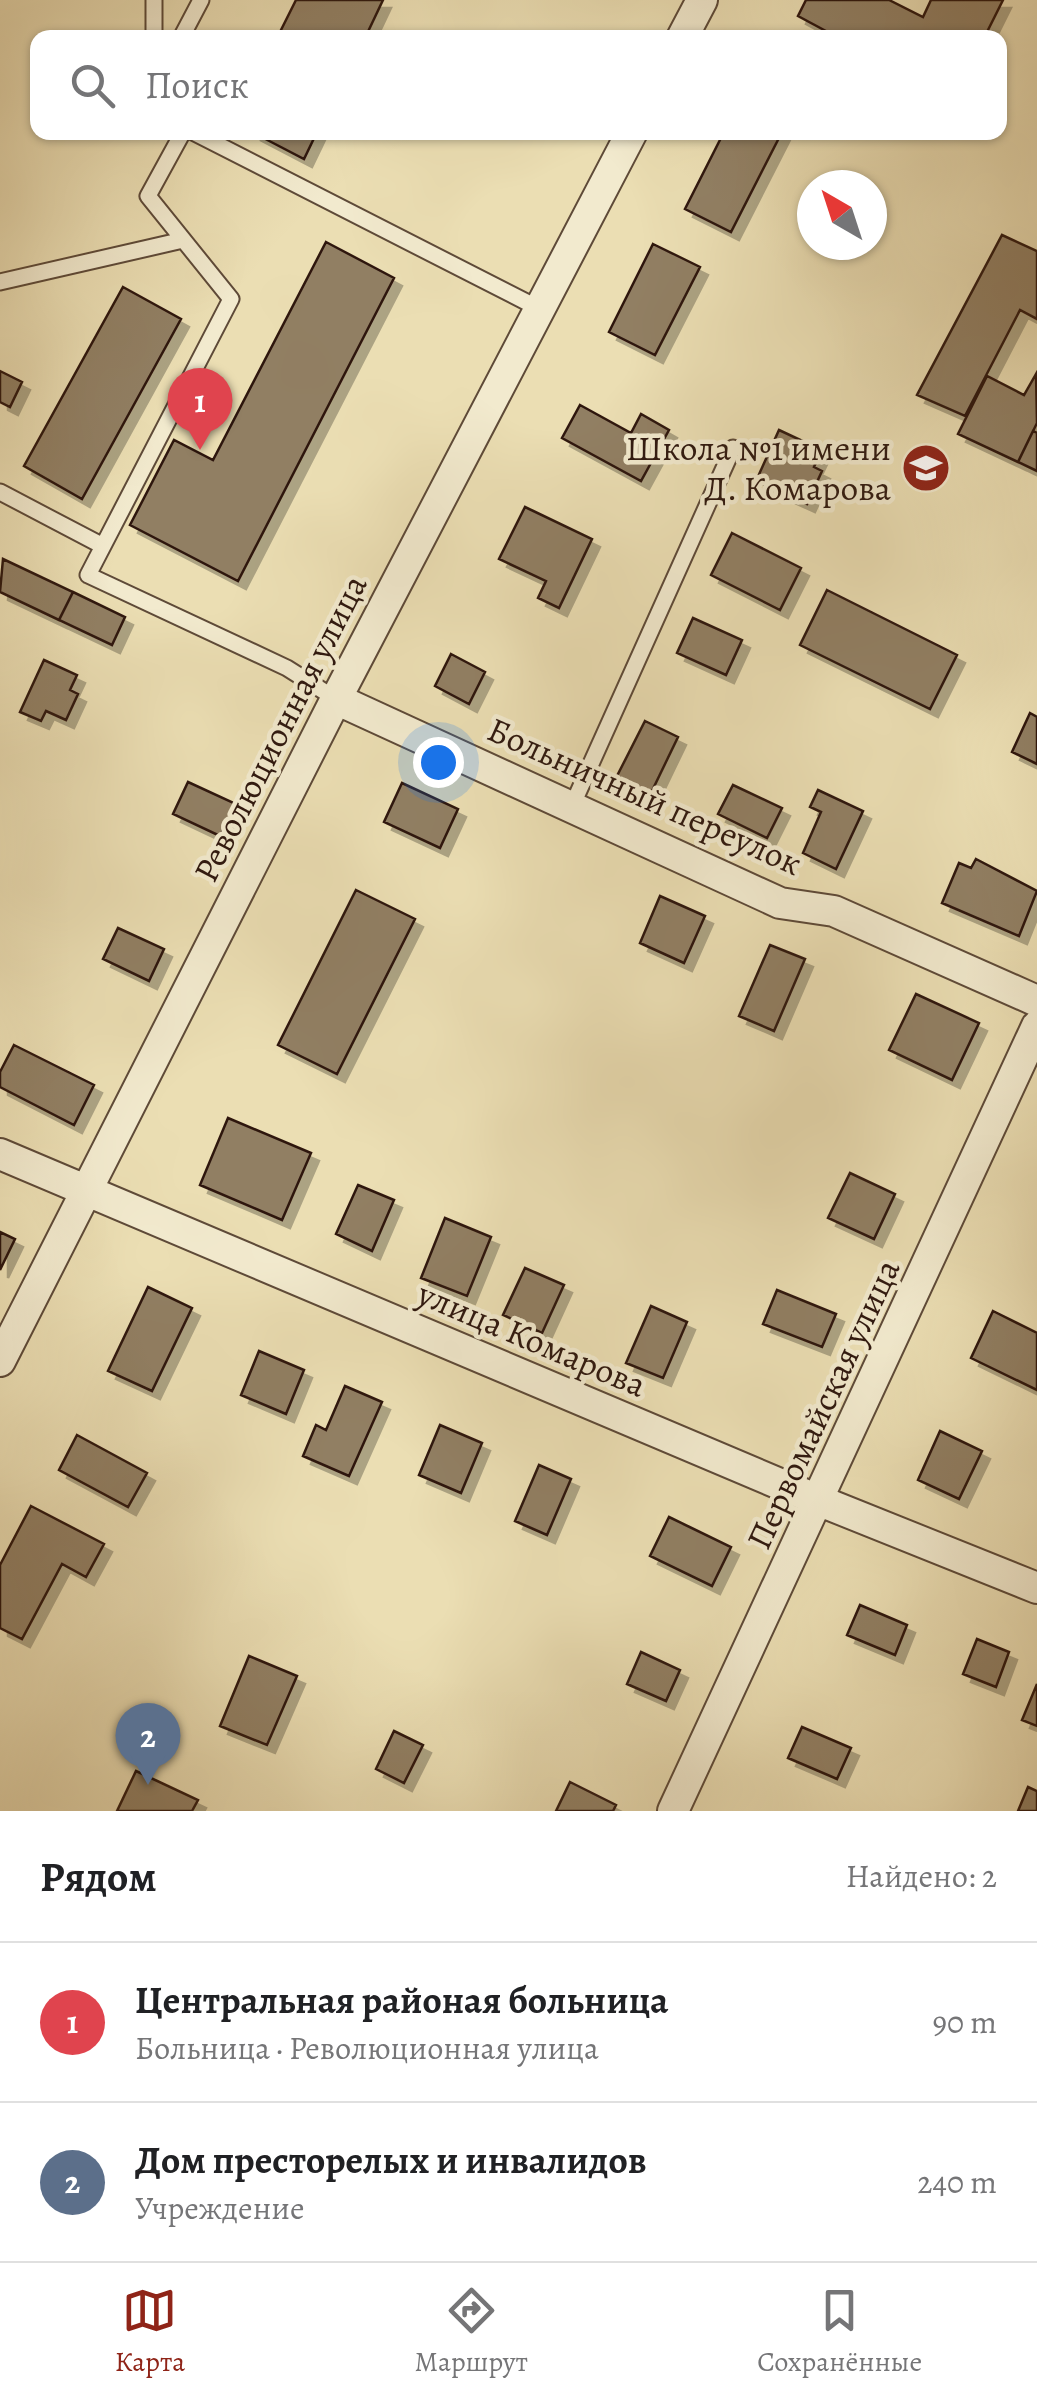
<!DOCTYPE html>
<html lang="ru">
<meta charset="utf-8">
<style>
body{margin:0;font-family:Alegreya,serif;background:#f6f6f6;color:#202124}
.compass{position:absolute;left:797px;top:170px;width:90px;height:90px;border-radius:50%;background:#fff;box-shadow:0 2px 8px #0004;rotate:321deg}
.you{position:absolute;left:438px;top:762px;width:35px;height:35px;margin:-25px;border:8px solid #fff;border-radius:50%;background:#1a73e8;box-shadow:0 0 0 15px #1a73e833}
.badge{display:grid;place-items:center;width:65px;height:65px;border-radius:50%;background:#8f2418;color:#fff;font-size:32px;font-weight:700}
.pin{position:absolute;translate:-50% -82px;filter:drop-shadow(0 2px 5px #0008)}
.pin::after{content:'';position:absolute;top:52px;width:35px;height:30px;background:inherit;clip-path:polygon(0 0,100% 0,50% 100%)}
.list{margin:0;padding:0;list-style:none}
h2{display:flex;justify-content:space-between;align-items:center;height:130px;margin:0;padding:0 40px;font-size:42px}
h2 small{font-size:32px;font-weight:400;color:#757577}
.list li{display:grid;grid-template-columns:65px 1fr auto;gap:30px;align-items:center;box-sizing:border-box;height:160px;padding:0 40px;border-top:2px solid #e0e0e0}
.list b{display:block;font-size:38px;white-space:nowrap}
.list p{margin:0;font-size:32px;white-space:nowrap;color:#757577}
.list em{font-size:32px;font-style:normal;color:#757577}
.icon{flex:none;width:55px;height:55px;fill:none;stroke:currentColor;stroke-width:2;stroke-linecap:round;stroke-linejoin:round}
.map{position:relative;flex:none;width:1037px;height:1811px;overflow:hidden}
.search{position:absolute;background:#fff;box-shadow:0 2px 8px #0004;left:30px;right:30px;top:30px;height:110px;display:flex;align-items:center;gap:25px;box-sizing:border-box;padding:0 35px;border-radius:20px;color:#757577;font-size:38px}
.sheet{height:450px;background:#fff}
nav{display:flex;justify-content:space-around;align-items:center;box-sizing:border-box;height:140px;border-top:2px solid #e0e0e0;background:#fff;font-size:28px;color:#757577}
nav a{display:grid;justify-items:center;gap:5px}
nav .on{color:#8f2418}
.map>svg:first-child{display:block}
</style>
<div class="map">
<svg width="1037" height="1811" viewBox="0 0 1037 1811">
<defs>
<filter id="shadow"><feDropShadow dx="8" dy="8" stdDeviation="0" flood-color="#0004"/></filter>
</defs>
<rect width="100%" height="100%" fill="#ebdeb3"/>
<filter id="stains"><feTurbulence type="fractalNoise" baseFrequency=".002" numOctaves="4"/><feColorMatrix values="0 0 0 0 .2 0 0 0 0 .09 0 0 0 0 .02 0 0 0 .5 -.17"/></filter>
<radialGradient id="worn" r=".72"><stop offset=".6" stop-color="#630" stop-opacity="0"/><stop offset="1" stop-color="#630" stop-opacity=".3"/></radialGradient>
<!-- building -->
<path fill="#917f64" stroke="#2f180f" stroke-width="2.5" filter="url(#shadow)" d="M296,0h87l-18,38h-88z
M806,0h83l34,17 8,-17h72l-19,38h-145l-41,-22z
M252,132h65l-13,27z
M724,132h58l-51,100 -46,-23z
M1002,235l35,16v68l-17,-9 -55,106 -48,-21z
M326,242l68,36 -156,303 -108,-56 44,-85 39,20z
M653,244l47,23 -45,88 -46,-23z
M123,287l58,32 -99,180 -58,-33z
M0,371l22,11 -12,25 -10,-5z
M1036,374l1,49 -19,39 -60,-28 29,-58 37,19z
M580,405l51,28 10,-19 28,16 -28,51 -79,-43z
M779,430l43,20 -8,17 8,4 -15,33 -51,-23z
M1033,431l4,2v38l-19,-9z
M525,507l67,32 -33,69 -21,-10 8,-17 -47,-22z
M732,533l69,35 -21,42 -69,-35z
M3,559l70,33 -14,28 -59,-28z
M827,590l130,65 -27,54 -130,-64z
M73,592l52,25 -13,28 -53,-25z
M693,618l49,22 -16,35 -49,-22z
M451,654l34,18 -16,32 -34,-18z
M44,660l33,15 -7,15 8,4 -12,26 -20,-9 -5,10 -21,-9z
M1030,713l7,4v47l-25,-12z
M645,721l33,16 -27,56 -34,-17z
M188,782l48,22 -16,32 -47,-22z
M402,783l56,26 -18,39 -56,-26z
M733,785l49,23 -15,30 -49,-24z
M818,790l45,21 -27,58 -33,-16 18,-41 -11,-5z
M976,859l61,32 -18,45 -77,-33 17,-40 12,5z
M356,890l59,29 -78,155 -59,-29z
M660,896l45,20 -21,47 -44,-20z
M118,928l46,21 -15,32 -46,-22z
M770,945l35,14 -31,72 -35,-15z
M916,994l63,29 -27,57 -63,-30z
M14,1045l80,40 -20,40 -74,-38v-15z
M228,1118l83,35 -29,67 -82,-35z
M850,1173l45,21 -21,45 -46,-21z
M358,1185l36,15 -22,51 -36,-17z
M445,1218l46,19 -24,59 -46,-18z
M0,1232l15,7 -15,31z
M525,1268l39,17 -22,48 -39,-18z
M148,1287l44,21 -40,83 -44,-20z
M777,1290l59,24 -14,33 -59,-23z
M651,1306l36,16 -24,56 -37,-15z
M993,1311l44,22v57l-66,-32z
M259,1351l45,19 -18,44 -45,-19z
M345,1386l37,16 -33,74 -46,-20 13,-31 10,5z
M440,1425l42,18 -21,50 -42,-18z
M940,1431l42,20 -23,48 -41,-19z
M77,1435l70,38 -19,34 -69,-37z
M539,1465l32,14 -24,56 -32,-14z
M31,1506l73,38 -18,33 -24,-13 -40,75 -22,-11v-63z
M669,1517l62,30 -19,39 -62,-30z
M860,1605l47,20 -12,30 -48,-20z
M977,1639l32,13 -13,35 -33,-13z
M641,1652l39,18 -14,31 -39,-17z
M249,1656l48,20 -30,69 -47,-19z
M1037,1684v42l-15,-6z
M802,1727l49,21 -14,31 -49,-21z
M394,1731l29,14 -19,38 -28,-14z
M136,1771l62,29 -6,11h-75z
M570,1782l46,23 -3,6h-57z
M1028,1787l9,4v20h-19z"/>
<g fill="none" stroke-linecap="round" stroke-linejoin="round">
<!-- lane casing -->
<g stroke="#5e4a38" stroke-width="19">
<path id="lane" d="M154,38v-38
M181,38l20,-38
M183,132l-35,64 83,103 -143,276 199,93 49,31
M193,132l347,177
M0,282l183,-42
M0,492l103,54
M572,806l161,-358"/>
</g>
<!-- street casing -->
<g stroke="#5e4a38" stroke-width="34">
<path id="street" d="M682,38l20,-38
M336,699l444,204 54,8 203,90
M0,1154l820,347 217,87
M0,1361l336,-662 296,-567
M673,1811l364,-785"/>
</g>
<!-- lane -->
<use href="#lane" stroke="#f2eace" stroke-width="15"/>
<!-- street -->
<use href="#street" stroke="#f2eace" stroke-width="30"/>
</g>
<!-- icons -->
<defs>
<g id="school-disc" transform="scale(2.5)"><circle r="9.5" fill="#8f2418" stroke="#f2eace"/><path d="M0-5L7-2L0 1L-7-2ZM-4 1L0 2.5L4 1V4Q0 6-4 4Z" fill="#fff"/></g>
</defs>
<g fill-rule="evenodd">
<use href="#school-disc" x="926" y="468"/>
</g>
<g text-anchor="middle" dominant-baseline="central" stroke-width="9" stroke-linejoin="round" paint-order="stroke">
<!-- poi labels -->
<g font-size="35" fill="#2f180f" stroke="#f2eace" text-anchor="end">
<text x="891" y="448">Школа №1 имени<tspan x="891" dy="40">Д. Комарова</tspan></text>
</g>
<!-- street labels -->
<g font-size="35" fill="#2f180f" stroke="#f2eace">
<text transform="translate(280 728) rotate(-63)">Революционная улица</text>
<text transform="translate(645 796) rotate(24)">Больничный переулок</text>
<text transform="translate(532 1339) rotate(23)">улица Комарова</text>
<text transform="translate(823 1404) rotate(-65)">Первомайская улица</text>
</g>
</g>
<rect width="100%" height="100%" filter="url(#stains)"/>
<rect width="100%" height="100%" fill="url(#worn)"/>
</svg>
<svg class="compass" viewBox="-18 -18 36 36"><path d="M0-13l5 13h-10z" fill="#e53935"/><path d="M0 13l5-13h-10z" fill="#757577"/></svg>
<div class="you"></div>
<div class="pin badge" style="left:200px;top:450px;background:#e0444e">1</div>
<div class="pin badge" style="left:148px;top:1785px;background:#5c6f8a">2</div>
<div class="search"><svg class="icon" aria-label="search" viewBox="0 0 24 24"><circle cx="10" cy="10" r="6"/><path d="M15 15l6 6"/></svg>Поиск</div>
</div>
<section class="sheet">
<h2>Рядом<small>Найдено: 2</small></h2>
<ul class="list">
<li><span class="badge" style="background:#e0444e">1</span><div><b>Центральная районая больница</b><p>Больница · Революционная улица</p></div><em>90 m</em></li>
<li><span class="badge" style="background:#5c6f8a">2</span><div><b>Дом престорелых и инвалидов</b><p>Учреждение</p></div><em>240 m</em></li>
</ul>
</section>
<nav>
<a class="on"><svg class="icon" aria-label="map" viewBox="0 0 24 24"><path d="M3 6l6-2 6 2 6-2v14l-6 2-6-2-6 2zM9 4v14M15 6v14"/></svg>Карта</a>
<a><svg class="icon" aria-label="directions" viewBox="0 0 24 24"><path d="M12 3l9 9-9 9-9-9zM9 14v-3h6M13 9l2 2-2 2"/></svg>Маршрут</a>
<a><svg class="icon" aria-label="saved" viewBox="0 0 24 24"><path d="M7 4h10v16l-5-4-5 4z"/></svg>Сохранённые</a>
</nav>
